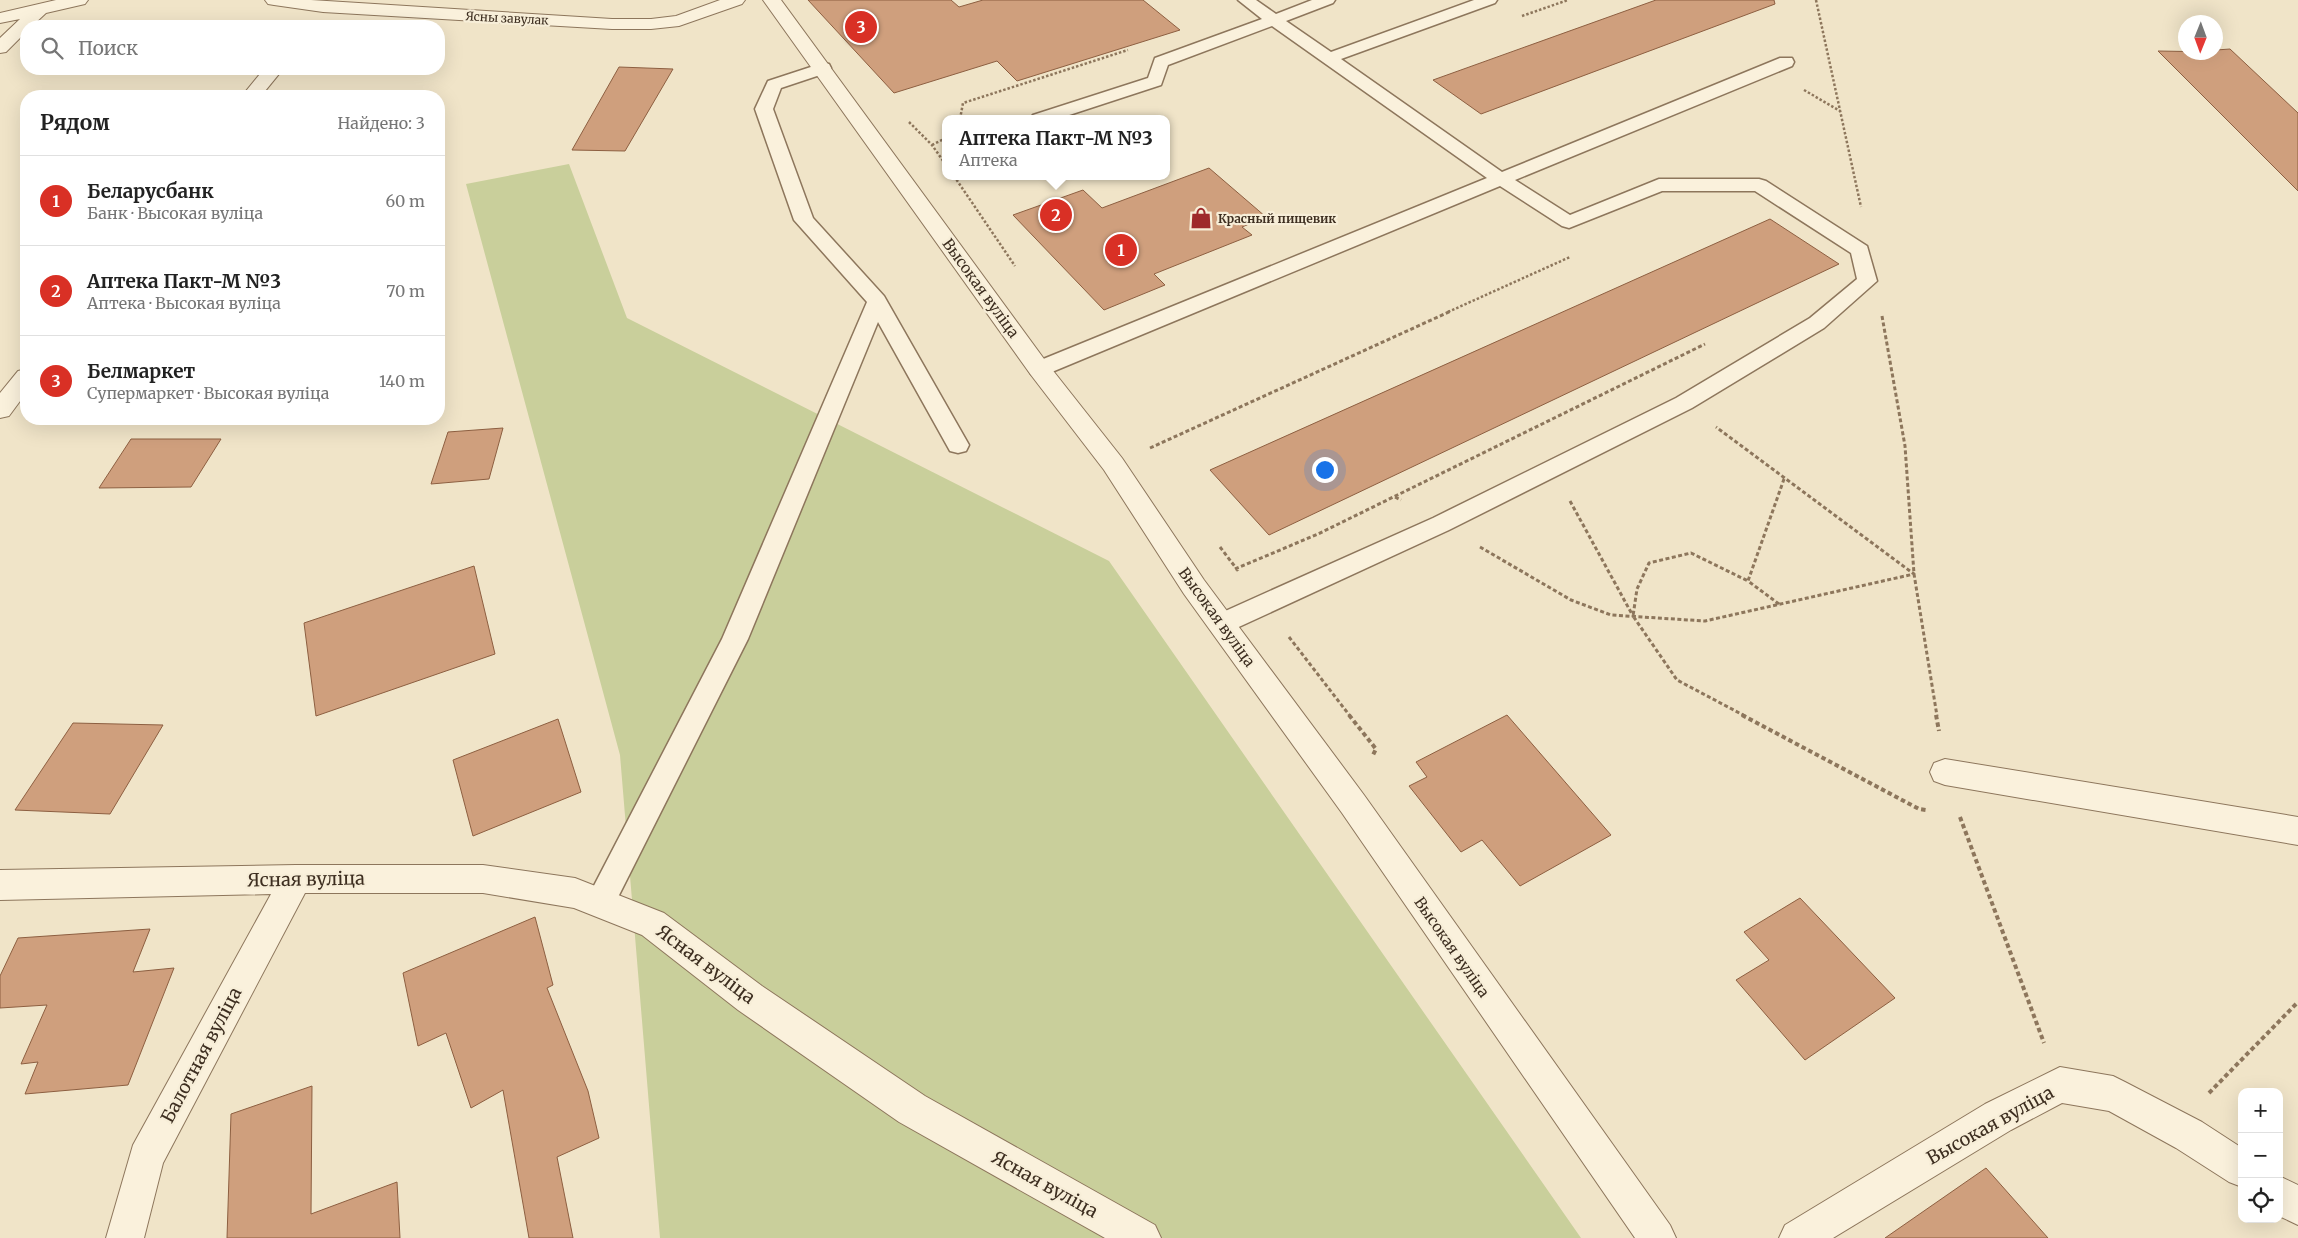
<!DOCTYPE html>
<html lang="ru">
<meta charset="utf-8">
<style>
body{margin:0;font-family:Merriweather,serif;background:#f6f6f6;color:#222}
.controls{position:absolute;right:15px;bottom:15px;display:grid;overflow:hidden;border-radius:10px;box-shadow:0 5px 20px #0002}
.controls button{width:45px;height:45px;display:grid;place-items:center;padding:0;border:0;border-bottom:1px solid #e0e0e0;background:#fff;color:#222;font:25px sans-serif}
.compass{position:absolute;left:2178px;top:15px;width:45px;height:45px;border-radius:50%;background:#fff;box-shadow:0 5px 20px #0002;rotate:181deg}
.you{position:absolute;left:1324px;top:469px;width:18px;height:18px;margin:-12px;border:4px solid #fff;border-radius:50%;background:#1a73e8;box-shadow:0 0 0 8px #1a73e833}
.badge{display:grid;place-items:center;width:32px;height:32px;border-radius:50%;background:#d93025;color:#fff;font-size:16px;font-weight:700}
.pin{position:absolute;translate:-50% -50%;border:2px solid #fff;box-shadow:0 1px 5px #0006}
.popup{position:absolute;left:942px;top:115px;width:228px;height:65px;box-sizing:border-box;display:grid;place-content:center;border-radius:10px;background:#fff;filter:drop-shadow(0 1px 4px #0005);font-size:16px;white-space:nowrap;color:#767676}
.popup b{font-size:19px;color:#222}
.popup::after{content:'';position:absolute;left:50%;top:100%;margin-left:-10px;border:10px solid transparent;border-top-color:#fff}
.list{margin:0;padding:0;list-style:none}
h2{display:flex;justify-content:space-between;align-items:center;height:65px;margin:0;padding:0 20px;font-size:21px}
h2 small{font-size:16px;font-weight:400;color:#767676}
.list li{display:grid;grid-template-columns:32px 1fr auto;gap:15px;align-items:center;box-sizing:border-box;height:90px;padding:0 20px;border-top:1px solid #e0e0e0}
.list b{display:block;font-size:19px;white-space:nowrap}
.list p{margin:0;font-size:16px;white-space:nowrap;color:#767676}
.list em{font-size:16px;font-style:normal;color:#767676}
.icon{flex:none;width:28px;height:28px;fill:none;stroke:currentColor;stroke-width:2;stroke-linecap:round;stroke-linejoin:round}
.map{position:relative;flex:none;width:2298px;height:1238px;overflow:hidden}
.search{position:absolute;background:#fff;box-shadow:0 5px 20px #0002;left:20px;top:20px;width:425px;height:55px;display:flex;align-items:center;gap:12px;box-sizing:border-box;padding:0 18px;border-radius:20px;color:#767676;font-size:19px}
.panel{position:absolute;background:#fff;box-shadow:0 5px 20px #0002;left:20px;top:90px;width:425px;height:335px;border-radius:20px}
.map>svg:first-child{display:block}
</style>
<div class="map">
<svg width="2298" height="1238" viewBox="0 0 2298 1238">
<rect width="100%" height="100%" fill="#f0e4c8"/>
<!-- green -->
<path fill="#c9cf9b" d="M569,164l58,154 482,243 472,677h-921l-40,-483 -154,-571z"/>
<!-- building -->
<path fill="#cf9f7d" stroke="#8d5f41" d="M808,0h143l8,7 24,-7h160l37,30 -163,51 -20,-20 -103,32z
M1656,0h118l1,4 -294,110 -48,-34z
M2230,49l68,64v78l-140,-140 58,1v-2z
M619,67l54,2 -48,82 -53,-1z
M1209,168l57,49 -24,10 10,8 -98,39 11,11 -61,25 -91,-95 70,-25 19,18z
M1770,219l69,45 -570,271 -59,-65z
M503,428l-14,51 -58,5 17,-52z
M131,439h90l-30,48 -92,1z
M474,566l21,88 -179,62 -12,-93z
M1507,715l104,120 -91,51 -38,-46 -21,12 -52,-66 18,-9 -11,-15z
M558,719l23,73 -108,44 -20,-76z
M73,723l90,2 -53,89 -95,-4z
M1800,898l95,100 -90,62 -69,-80 33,-20 -25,-28z
M535,917l18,68 -6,3 41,103 11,47 -42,19 16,81h-44l-26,-148 -32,18 -25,-75 -28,13 -15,-73z
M150,929l-17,43 41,-4 -46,117 -103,9 13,-32 -17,2 26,-59 -47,3v-32l18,-38z
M312,1086l-1,128 86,-32 3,56h-173l4,-124z
M1986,1168l62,70h-163z"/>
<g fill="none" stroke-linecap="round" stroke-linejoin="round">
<!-- service casing -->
<g stroke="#8d765c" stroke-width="3">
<path id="service" d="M1238,0h18l20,14 36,-14h23l-2,3 -47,18 45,31 143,-52h23l-2,3 -154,56 161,113 278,-114h12l2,4 -2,4 -277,114 55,35 89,-36h100l7,2 101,65 10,35 -53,47 -132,80 -243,122 -219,101 -9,3 -9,-3 -4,-7 4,-7 221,-99 243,-120 134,-80 47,-39 -6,-26 -96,-62h-93l-93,37 -7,-2 -62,-40 -453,188 -8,2 -8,-2 -3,-5 3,-5 456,-186 -215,-152 -104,39 -7,20 -104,34h-27l3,-4 115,-37 7,-20 107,-39z
M823,63l6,1 2,4 -2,4 -48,16 -8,21 40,109 71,78 85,149 -3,6 -8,2 -8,-2 -72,-129 -130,317 -138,274 -10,3 -10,-3 -5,-10 137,-264 145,-337 -73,-82 -39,-111 13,-28z"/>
</g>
<!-- minor casing -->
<g stroke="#8d765c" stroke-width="2">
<path id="minor" d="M56,0h32l-3,4 -39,9 -14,13h-6v6l-20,20 -6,1v-15l20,-19 -20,4v-10z
M265,0h46l301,19h39l25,-3 44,-16h25l-3,4 -63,22 -28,3h-39l-289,-17 -49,-7 -6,-1z
M763,0h18l266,363 75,95 82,122 160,215 306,430 6,13h-41l-293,-425 -158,-219 -80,-124 -73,-95z
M264,69h19l-22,27h-19z
M26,369v24l-17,23 -9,2v-25l18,-22z
M1945,759l353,58v28l-353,-60 -11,-4 -4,-9 4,-9z
M296,865h187l92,13 89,35 98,73 163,110 230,129 6,13h-56l-206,-116 -161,-112 -96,-75 -68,-27 -91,-15h-178l-142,270 -19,75h-38l27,-93 138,-251 -271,6v-30z
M2060,1067l53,9 12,6 77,40 40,26v39l-13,-5 -53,-34 -67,-37 -47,-8 -51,27 -178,108h-54l6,-13 200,-121z
M2279,1176l19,9v40l-19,-9z"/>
</g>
<!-- path-far2 -->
<path stroke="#8d765c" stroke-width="2.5" stroke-dasharray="2.5 2" stroke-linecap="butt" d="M1816,0l45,207
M1522,16l46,-16
M1804,90l36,21
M960,119l3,-16 165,-53
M909,122l23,23 14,20
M932,145l14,-7
M954,176l61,90
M1448,312l122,-55"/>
<!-- path-far1 -->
<path stroke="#8d765c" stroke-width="3" stroke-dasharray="4 2.5" stroke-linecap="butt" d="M1882,316l23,130 9,128 23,142
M1150,448l301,-137
M1395,497l6,3
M1570,501l63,115
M1220,547l19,25
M1480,547l91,53 40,15 94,6 209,-47 -198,-147
M1235,569l83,-35 387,-190
M1779,604l-31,-23 36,-102
M1289,637l61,79
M1745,716l-68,-36 -44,-64 4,-27 12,-26 42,-10 57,28"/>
<!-- path -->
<path stroke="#8d765c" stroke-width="4" stroke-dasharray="4.5 3" stroke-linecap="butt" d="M1349,715l27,34 -4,8
M1742,715l177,94 7,1
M1936,715l3,16
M1960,817l84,226
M2209,1093l89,-91"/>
<!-- service -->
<use href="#service" fill="#faf1dc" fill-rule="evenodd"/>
<!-- minor -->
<use href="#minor" fill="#faf1dc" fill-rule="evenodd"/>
</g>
<!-- icons -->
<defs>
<g id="shop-bare" transform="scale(1.725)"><path d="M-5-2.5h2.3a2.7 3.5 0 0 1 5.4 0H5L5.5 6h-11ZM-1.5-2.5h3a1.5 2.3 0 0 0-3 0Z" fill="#9e2a2b" stroke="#f7eed8" stroke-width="2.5" paint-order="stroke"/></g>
</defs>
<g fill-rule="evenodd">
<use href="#shop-bare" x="1201" y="218"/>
</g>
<g text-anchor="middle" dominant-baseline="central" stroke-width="4.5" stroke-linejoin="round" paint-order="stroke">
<!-- far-street labels -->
<g font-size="12" fill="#3d2e20" stroke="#f7eed8">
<text transform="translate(507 18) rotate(3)">Ясны завулак</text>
</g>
<!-- far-poi labels -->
<g font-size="12" font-weight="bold" fill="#3d2e20" stroke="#f7eed8" text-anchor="start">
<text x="1218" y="218">Красный пищевик</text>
</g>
<!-- street labels -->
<g font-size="15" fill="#3d2e20" stroke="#f7eed8">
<text transform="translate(981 288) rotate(54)">Высокая вуліца</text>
<text transform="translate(1217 617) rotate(54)">Высокая вуліца</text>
<text transform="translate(1452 947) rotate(55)">Высокая вуліца</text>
</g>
<!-- near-street labels -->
<g font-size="18" fill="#3d2e20" stroke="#f7eed8">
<text transform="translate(306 879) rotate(-1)">Ясная вуліца</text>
<text transform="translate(706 964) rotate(37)">Ясная вуліца</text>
<text transform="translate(201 1055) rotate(-62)">Балотная вуліца</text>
<text transform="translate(1990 1125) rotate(-29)">Высокая вуліца</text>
<text transform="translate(1045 1184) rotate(29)">Ясная вуліца</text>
</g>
</g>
</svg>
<div class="controls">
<button>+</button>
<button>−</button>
<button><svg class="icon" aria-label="locate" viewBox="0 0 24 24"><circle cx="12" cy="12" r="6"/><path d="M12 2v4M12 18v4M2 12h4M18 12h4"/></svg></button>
</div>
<svg class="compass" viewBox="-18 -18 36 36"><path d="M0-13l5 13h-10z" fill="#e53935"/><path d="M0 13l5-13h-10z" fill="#767676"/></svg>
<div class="you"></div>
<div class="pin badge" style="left:1121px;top:250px">1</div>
<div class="pin badge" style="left:1056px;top:215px">2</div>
<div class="popup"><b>Аптека Пакт-М №3</b>Аптека</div>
<div class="pin badge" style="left:861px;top:27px">3</div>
<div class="search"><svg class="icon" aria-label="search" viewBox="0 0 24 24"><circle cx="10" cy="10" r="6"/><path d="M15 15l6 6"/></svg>Поиск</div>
<section class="panel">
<h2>Рядом<small>Найдено: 3</small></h2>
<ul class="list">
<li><span class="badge">1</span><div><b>Беларусбанк</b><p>Банк · Высокая вуліца</p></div><em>60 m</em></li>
<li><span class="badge">2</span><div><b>Аптека Пакт-М №3</b><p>Аптека · Высокая вуліца</p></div><em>70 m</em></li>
<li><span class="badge">3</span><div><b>Белмаркет</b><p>Супермаркет · Высокая вуліца</p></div><em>140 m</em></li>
</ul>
</section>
</div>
